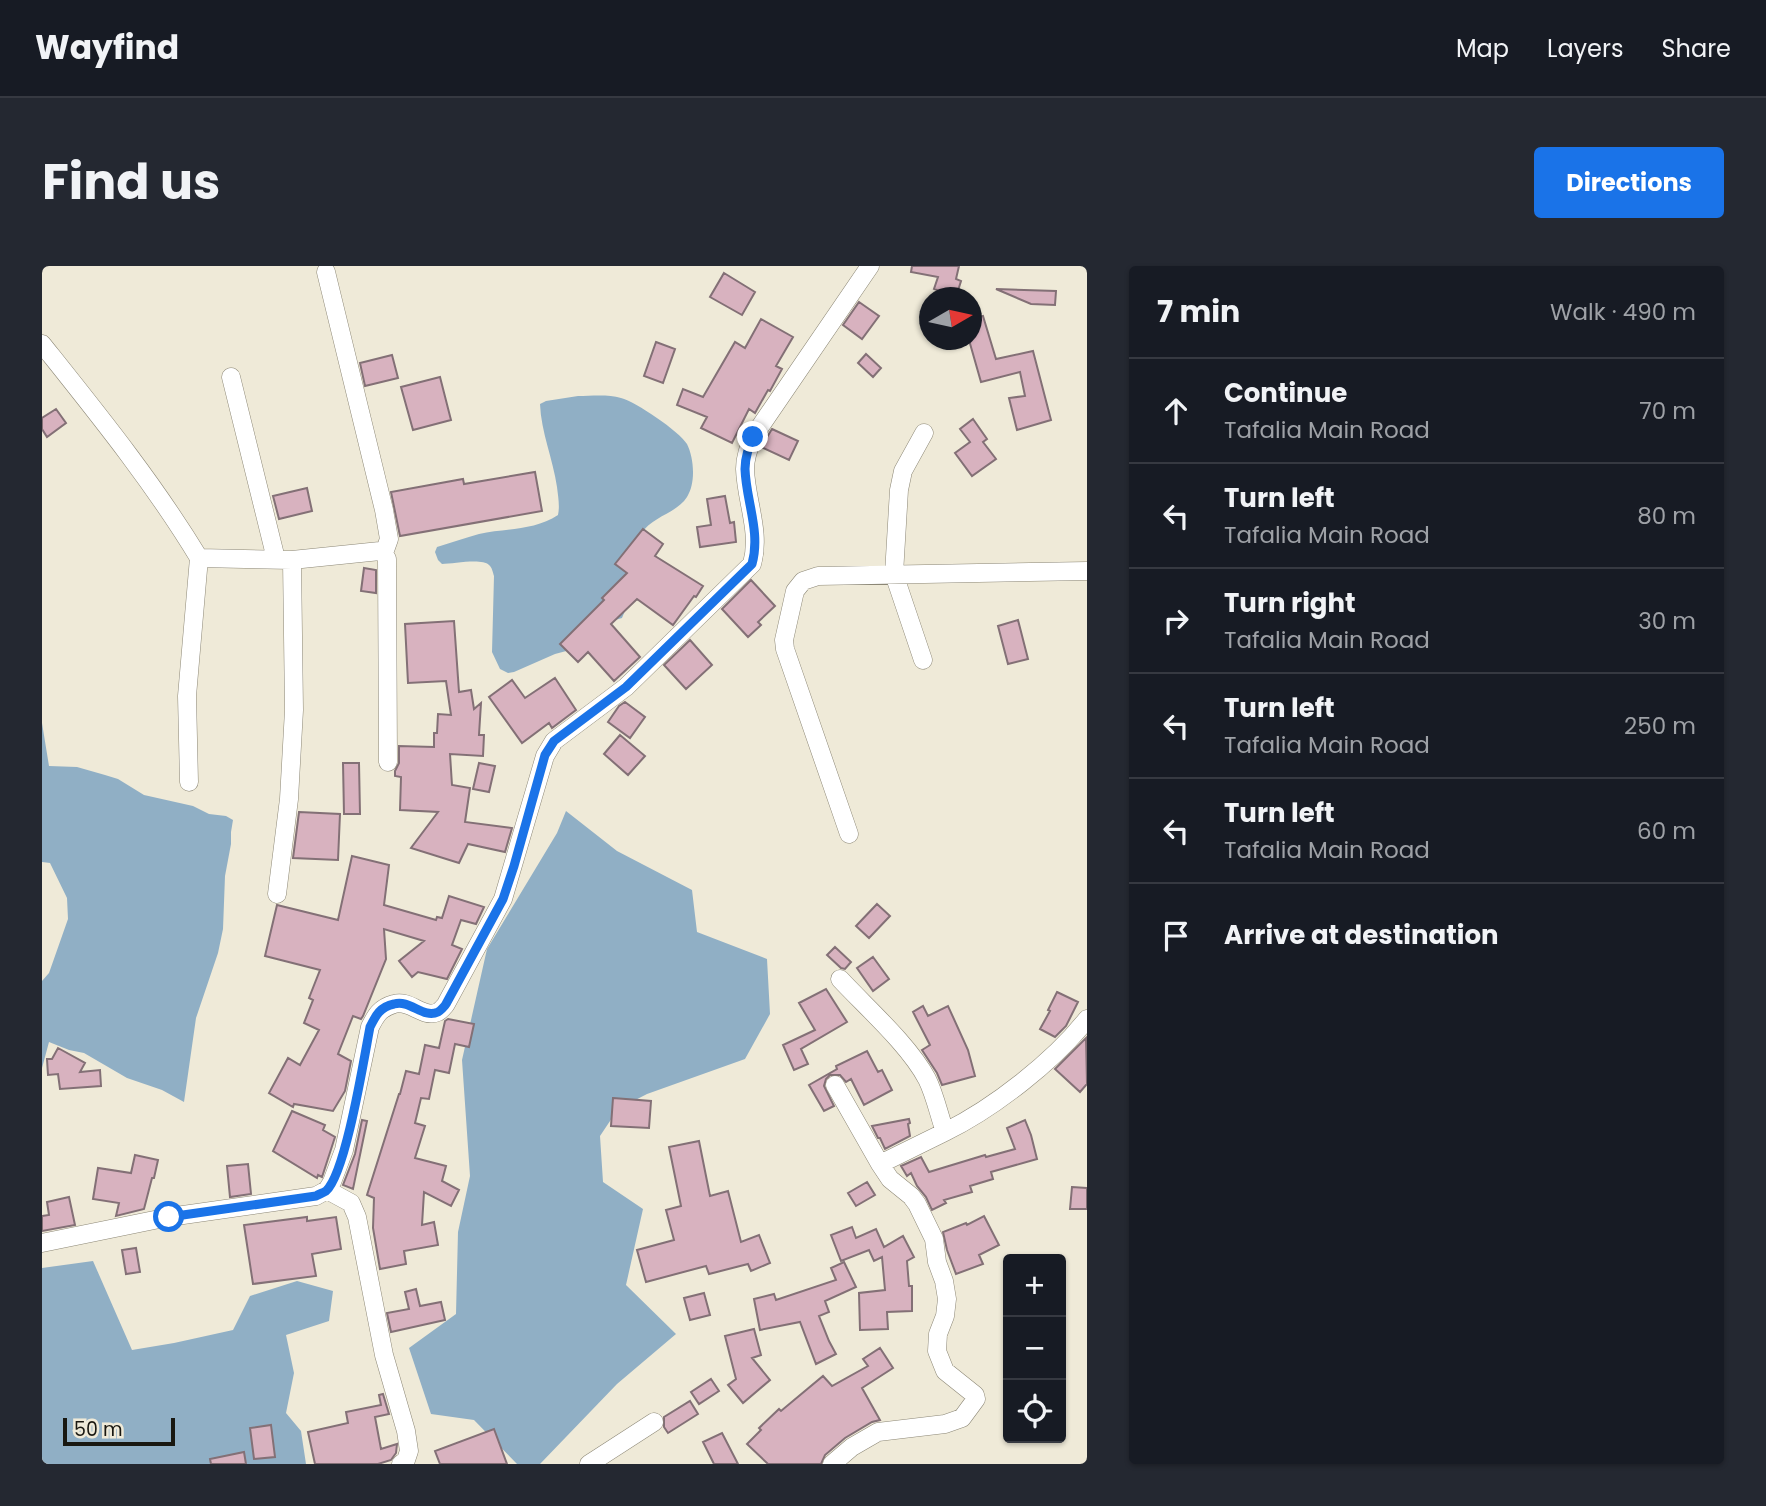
<!DOCTYPE html>
<meta charset="utf-8">
<style>
body{margin:0;font-family:Poppins,sans-serif;background:#242831;color:#f1f3f6}
.controls{position:absolute;right:21px;bottom:21px;display:grid;overflow:hidden;border-radius:7px;box-shadow:0 2px 5px #0004}
.controls button{width:63px;height:63px;display:grid;place-items:center;padding:0;border:0;border-bottom:2px solid #363941;background:#171b24;color:#f1f3f6;font:35px sans-serif}
.compass{position:absolute;left:877px;top:21px;width:63px;height:63px;border-radius:50%;background:#171b24;box-shadow:0 2px 5px #0004;rotate:81deg}
.scale{position:absolute;left:21px;bottom:18px;width:112px;box-sizing:border-box;padding-left:7px;border:4px solid #191811;border-top:0;font-size:19px;line-height:24px;white-space:nowrap;color:#191811;-webkit-text-stroke:5px #efead8;paint-order:stroke}
.stop{position:absolute;width:21px;height:21px;margin:-16px;border:5px solid #1a73e8;border-radius:50%;background:#fff}
.stop.end{background:#1a73e8;border-color:#fff;box-shadow:0 2px 7px #0008}
.list{margin:0;padding:0;list-style:none}
h2{display:flex;justify-content:space-between;align-items:center;height:91px;margin:0;padding:0 28px;font-size:30px}
h2 small{font-size:23px;font-weight:400;color:#9ea1a6}
.list li{display:grid;grid-template-columns:46px 1fr auto;gap:21px;align-items:center;box-sizing:border-box;height:105px;padding:0 28px;border-top:2px solid #363941}
.list b{display:block;font-size:26px;white-space:nowrap}
.list p{margin:0;font-size:23px;white-space:nowrap;color:#9ea1a6}
.list em{font-size:23px;font-style:normal;color:#9ea1a6}
.icon{flex:none;width:38px;height:38px;fill:none;stroke:currentColor;stroke-width:2;stroke-linecap:round;stroke-linejoin:round}
.map{position:relative;flex:none;width:1045px;height:1198px;overflow:hidden;border-radius:7px}
header{display:flex;align-items:center;gap:42px;box-sizing:border-box;height:98px;padding:0 35px;background:#171b24;border-bottom:2px solid #363941}
header strong{font-size:33px}
nav{display:flex;gap:38px;margin-inline-start:auto;font-size:24px}
.intro{display:flex;align-items:center;justify-content:space-between;box-sizing:border-box;height:168px;padding:0 42px}
h1{margin:0;font-size:49px}
.button{padding:18px 32px;border-radius:7px;background:#1a73e8;color:#fff;font-size:24px;font-weight:700}
main{display:flex;gap:42px;padding:0 42px}
aside{flex:1;background:#171b24;border-radius:7px;box-shadow:0 2px 5px #0004}
.map>svg:first-child{display:block}
</style>
<header>
<strong>Wayfind</strong>
<nav><a>Map</a><a>Layers</a><a>Share</a></nav>
</header>
<div class="intro"><h1>Find us</h1><a class="button">Directions</a></div>
<main>
<div class="map">
<svg width="1045" height="1198" viewBox="0 0 1045 1198">
<rect width="100%" height="100%" fill="#efead8"/>
<!-- water -->
<path fill="#90afc5" d="M536,130c13,0 30,-2 43,2 15,4 58,33 66,46 7,14 9,39 0,53 -11,17 -35,19 -46,37 -3,5 -3,14 -5,20 -4,21 -5,45 -14,64l-7,2h-9l-36,30 -15,4 -41,18 -6,1 -8,-4 -8,-17 2,-76c-1,-3 -2,-9 -5,-11 -7,-7 -36,-1 -47,-1l-4,-4 -3,-8 2,-5c14,-4 27,-9 42,-13 26,-6 55,-3 79,-19 2,-9 0,-19 -1,-28 -4,-28 -16,-55 -17,-83l6,-3z
M0,457l7,43 28,1 28,8 13,4 26,16 49,11 16,8 17,2 7,4 -2,12v12l-6,32 -2,53 -5,24 -22,65 -12,84 -22,-12 -35,-12 -43,-25 -15,-3 -20,-8 -7,26v-87l7,-8 19,-54 -1,-21 -17,-35 -8,-1z
M524,545l51,40 75,39 5,42 70,27 3,55 -25,45 -98,35 -29,15 -18,27 3,46 40,27 -17,76 50,49 -59,50 -77,80h-23l-43,-44 -43,-6 -22,-66 47,-34 2,-82 12,-56 -8,-116 25,-111 70,-116z
M51,995l39,89 42,-7 59,-13 17,-34 47,-15 36,10 -4,30 -43,14 8,38 -8,40 15,18 5,33h-264v-196z"/>
<!-- building -->
<path fill="#d8b2bf" stroke="#837076" stroke-width="2" d="M870,0h47l-3,13 5,2 -5,16 -22,-8 4,-12 -27,-5z
M682,7l31,19 -13,23 -32,-18z
M954,23l60,2 -1,14 -24,-1z
M817,36l20,14 -17,23 -19,-14z
M941,50l13,43 37,-8 18,69 -34,10 -8,-32 16,-2 -5,-24 -39,10 -12,-42h2v-21z
M719,53l32,18 -17,29 6,3 -12,22 -2,-1 -13,23 -6,-4 -17,34 -31,-15 6,-11 -30,-12 6,-16 20,8 32,-55 10,6z
M614,76l19,7 -12,34 -19,-7z
M824,88l15,14 -8,9 -15,-14z
M350,89l6,23 -33,8 -5,-23z
M398,111l11,43 -38,10 -12,-43z
M14,143l10,14 -19,14 -5,-8v-11z
M931,153l14,20 -4,3 13,17 -24,17 -17,-23 15,-11 -10,-13z
M730,163l26,12 -9,19 -28,-13z
M493,206l7,39 -142,25 -9,-44 72,-13 1,5z
M265,222l5,23 -33,8 -6,-23z
M683,230l5,27 4,-1 2,20 -36,5 -3,-20 14,-2 -4,-26z
M601,263l20,15 -8,12 48,30 -7,11 -2,-1 -21,29 -36,-26 -26,25 29,33 -26,24 -26,-29 -10,10 -18,-18 44,-44 -2,-2 25,-25 -12,-9z
M322,302l12,2v23l-15,-2z
M709,314l24,26 -17,16 3,3 -13,12 -26,-28z
M976,354l10,39 -20,5 -10,-38z
M412,355l5,71 12,-2 3,19 7,-6 -2,32h5l-1,21 -33,-2 2,31 18,3 -5,34 47,6 -7,24 -37,-8 -9,19 -48,-15 27,-36 -38,-2 1,-33 -6,-1v-5l4,-8v-17l35,1v-14h3l1,-19 13,1 -5,-34 -38,2 -3,-59z
M648,374l22,25 -26,24 -22,-24z
M513,412l21,32 -24,18 -3,-5 -27,20 -33,-46 23,-17 13,18z
M583,436l20,15 -15,21 -22,-16 11,-16z
M578,469l25,21 -17,19 -24,-21z
M301,497h16l1,51h-16z
M437,497l16,3 -6,26 -16,-3z
M257,546l41,2 -2,46 -45,-2z
M310,590l37,9 -5,40 52,15 1,-3 5,1 7,-22 35,11 -8,17 -15,-4 -9,25 10,4 -15,30 -29,-7 -6,5 -13,-16 25,-20 -40,-12 2,30 -23,57 -2,3 -8,-3 -15,38 13,7 -6,30 -12,20 -39,-7 -1,3 -24,-14 19,-35 12,7 19,-35 -15,-7 9,-23 -4,-2 11,-28 -55,-14 12,-51 61,15z
M835,638l13,12 -21,22 -13,-12z
M793,681l16,15 -6,7 -4,-1 -14,-13z
M831,691l16,22 -16,12 -16,-23z
M784,723l21,33 -46,27 7,15 -14,6 -11,-25 32,-15 -16,-27z
M1015,726l21,10 -12,24 -11,11 -15,-8 10,-18 -2,-1z
M881,740l5,10 20,-10 20,44 7,26 -33,9 -5,-12 -15,-23 8,-5 -17,-33z
M406,753l26,5 -5,23 -14,-3 -6,29 -14,-3 -6,29 -8,-1 -6,25 10,3 -10,32 31,8 -4,15 17,9 -8,16 -27,-14 -2,33 12,-3 4,23 -34,6 2,13 -26,5 -7,-41 1,-30 -7,-3 32,-101h1l6,-23 13,3 6,-29 14,3 6,-27z
M1044,772l1,46 -7,8 -25,-23z
M16,782l27,15 -5,9 20,-2 1,16 -41,3 -2,-15 -10,1 -1,-16h5z
M825,785l11,21 4,-2 10,20 -28,15 -13,-26 -5,3 -6,-7h-10l-4,4 -2,7 10,20 -10,5 -15,-26 28,-16 -1,-3z
M571,832l38,3 -2,27 -38,-2z
M250,845l33,14 -2,5 12,7 -13,40 -4,-2 -1,3 -44,-27z
M867,853l1,4 -2,1 2,12 -25,13 -5,-11h-2l-6,-12z
M320,854l5,1 -14,68 -10,-4 12,-31z
M983,854l6,15 6,24 -46,13 2,7 -23,7 2,6 -28,8 2,3 -14,7 -6,-13 -9,-11 -6,-13 -4,3 -6,-10 20,-9 8,15 56,-17 1,2 29,-8 -8,-21z
M657,875l11,55 18,-5 13,51 18,-7 11,28 -19,8 -3,-7 -39,10 -3,-8 -60,16 -9,-32 37,-10 -8,-30 15,-4 -12,-59z
M93,889l23,5 -4,18h-2l-8,31 -28,7 3,-13 -26,-4 5,-31 33,5z
M206,898l3,30 -21,3 -3,-31z
M825,916l8,13 -19,11 -8,-13z
M1030,921l15,1v21h-17z
M27,931l6,28 -33,6v-15l7,-1 -2,-13z
M942,950l15,29 -20,10 4,9 -27,10 -9,-24 -4,-18 23,-9 1,2z
M265,951v4l29,-4 5,32 -29,5 4,22 -63,8 -9,-59z
M810,961l4,11 20,-9 8,18 19,-11 11,21 -7,4 2,25h3v25l-25,1 1,17 -28,1 -1,-37 26,-3 -3,-33 -8,4 -5,-11 -28,11 -10,-26z
M94,982l4,24 -14,2 -4,-24z
M802,996l12,25 -31,14 4,11 -10,4 10,25 7,13 -20,10 -16,-42 -40,8 -6,-31 20,-5 2,6 60,-20 -5,-12z
M374,1023l4,17 21,-4 4,18 -54,12 -4,-19 22,-4 -4,-17z
M662,1027l6,22 -20,5 -6,-22z
M712,1063l7,26 -9,3 18,22 -27,23 -15,-18 8,-6 -11,-43z
M838,1082l13,20 -31,20 18,32 -8,2 -27,16 -20,17 -4,9h-53l-21,-20 14,-14 -2,-2 20,-19 2,2 42,-35 9,10 36,-20 -5,-7z
M669,1113l8,12 -20,13 -8,-12z
M341,1128l6,20 -14,3 6,32 16,-5 -1,9 -5,7 -13,4h-63l-7,-32 40,-9 -2,-11 35,-7 -2,-10z
M648,1135l8,13 -30,19 -4,-6v-10z
M229,1159l4,32 -21,2 -4,-31z
M452,1163l13,35h-67l-5,-13z
M680,1167l16,31h-24l-11,-22z
M202,1186l2,12h-35l-1,-5z"/>
<g fill="none" stroke-linecap="round" stroke-linejoin="round">
<!-- minor casing -->
<g stroke="#8c8776" stroke-width="19">
<path id="minor" d="M284,6l58,238 5,29 -5,14
M0,78c55,69 111,138 157,214l93,2 2,150 -5,89 -12,95
M189,111l45,182
M250,294l88,-9 4,2 3,6 1,203
M881,394l-29,-86 5,-84 4,-19 21,-38
M147,516l-2,-86 12,-138
M807,568l-64,-185 -1,-9 11,-49 8,-10 15,-5 269,-5
M798,713c27,29 69,66 87,100 8,16 12,36 18,53 49,-24 109,-71 142,-113
M838,898l65,-32
M285,924l24,13 6,14 27,138 22,76 3,20 -3,9 -5,4
M0,977l127,-26 147,-21 11,-6 5,-8 12,-32 26,-123c6,-12 10,-19 24,-23 16,-5 29,15 44,8 2,-1 7,-6 8,-8l57,-105 42,-143 9,-15 72,-54 126,-123c9,-32 -6,-63 -7,-95 0,-12 4,-22 8,-32l117,-171
M547,1198l65,-42
M790,1198l20,-17 26,-15 67,-8 17,-6 14,-19 -1,-4 -30,-24 -8,-20 1,-17 7,-18 2,-17 -3,-18 -7,-19 -3,-23 -17,-35 -6,-8 -21,-17 -10,-15 -45,-79"/>
</g>
<!-- minor -->
<use href="#minor" stroke="#fff" stroke-width="18"/>
</g>
<g fill="none" stroke-linecap="round" stroke-linejoin="round">
<!-- route -->
<path stroke="#1a73e8" stroke-width="9" d="M127,951l147,-21c3,-2 7,-3 10,-5 20,-18 38,-133 44,-164 6,-12 10,-20 24,-23 16,-5 29,15 44,8 2,-1 7,-6 8,-8l57,-105 11,-33 31,-111 9,-14 72,-54 126,-123c9,-32 -6,-63 -7,-95 0,-12 4,-22 8,-32"/>
</g>
</svg>
<div class="controls">
<button>+</button>
<button>−</button>
<button><svg class="icon" aria-label="locate" viewBox="0 0 24 24"><circle cx="12" cy="12" r="6"/><path d="M12 2v4M12 18v4M2 12h4M18 12h4"/></svg></button>
</div>
<svg class="compass" viewBox="-18 -18 36 36"><path d="M0-13l5 13h-10z" fill="#e53935"/><path d="M0 13l5-13h-10z" fill="#9ea1a6"/></svg>
<div class="scale">50 m</div>
<div class="stop" style="left:127px;top:951px"></div>
<div class="stop end" style="left:711px;top:171px"></div>
</div>
<aside>
<h2>7 min<small>Walk · 490 m</small></h2>
<ul class="list">
<li><svg class="icon" aria-label="ahead" viewBox="0 0 24 24"><path d="M12 20V5M6 11l6-6 6 6"/></svg><div><b>Continue</b><p>Tafalia Main Road</p></div><em>70 m</em></li>
<li><svg class="icon" aria-label="left" viewBox="0 0 24 24"><path d="M17 20v-9H6M10 6l-5 5 5 5"/></svg><div><b>Turn left</b><p>Tafalia Main Road</p></div><em>80 m</em></li>
<li><svg class="icon" aria-label="right" viewBox="0 0 24 24"><path d="M7 20v-9h11M14 6l5 5-5 5"/></svg><div><b>Turn right</b><p>Tafalia Main Road</p></div><em>30 m</em></li>
<li><svg class="icon" aria-label="left" viewBox="0 0 24 24"><path d="M17 20v-9H6M10 6l-5 5 5 5"/></svg><div><b>Turn left</b><p>Tafalia Main Road</p></div><em>250 m</em></li>
<li><svg class="icon" aria-label="left" viewBox="0 0 24 24"><path d="M17 20v-9H6M10 6l-5 5 5 5"/></svg><div><b>Turn left</b><p>Tafalia Main Road</p></div><em>60 m</em></li>
<li><svg class="icon" aria-label="arrive" viewBox="0 0 24 24"><path d="M6 21V4h12l-3 4 3 4H6"/></svg><div><b>Arrive at destination</b></div></li>
</ul>
</aside>
</main>
